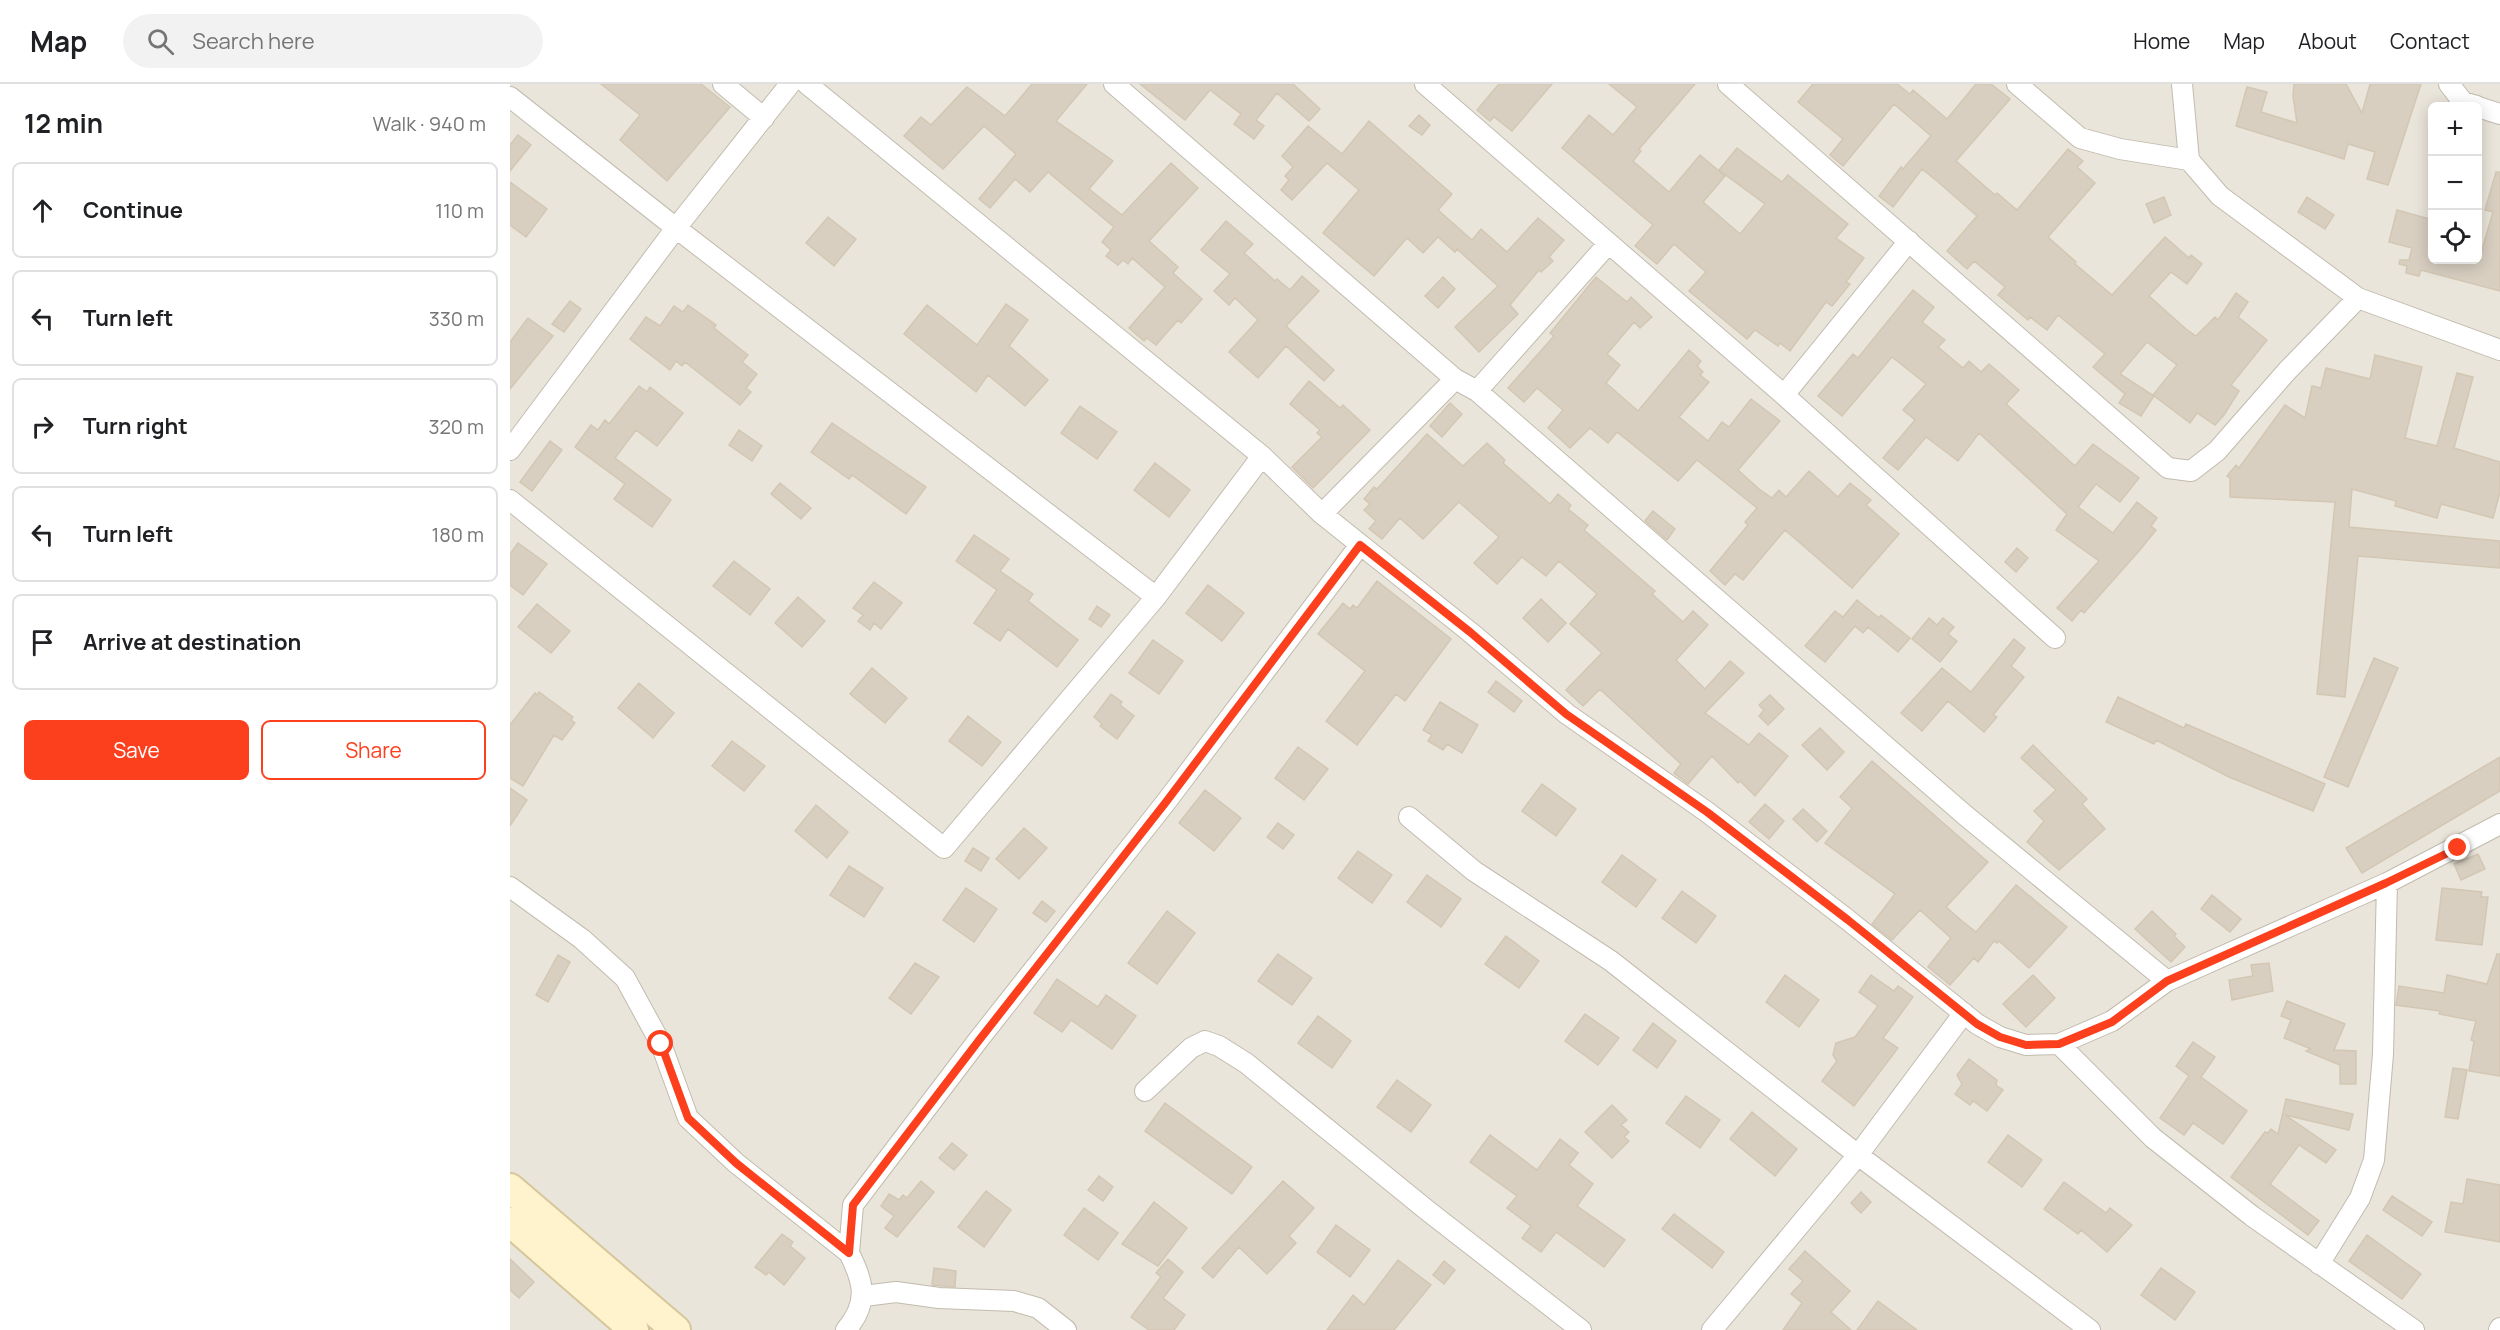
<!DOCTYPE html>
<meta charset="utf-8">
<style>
body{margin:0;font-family:Manrope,sans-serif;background:#f2f2f2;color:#202124}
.controls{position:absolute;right:18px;top:18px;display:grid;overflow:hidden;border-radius:9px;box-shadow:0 3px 15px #0003}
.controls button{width:54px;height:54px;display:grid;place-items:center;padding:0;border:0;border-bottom:2px solid #e0e0e0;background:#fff;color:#202124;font:30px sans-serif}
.stop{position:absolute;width:18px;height:18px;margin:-14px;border:4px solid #fc3f1d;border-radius:50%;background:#fff}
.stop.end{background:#fc3f1d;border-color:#fff;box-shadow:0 2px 6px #0008}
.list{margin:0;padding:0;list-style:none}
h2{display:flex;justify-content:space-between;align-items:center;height:78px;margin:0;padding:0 24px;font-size:26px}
h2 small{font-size:20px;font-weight:400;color:#757577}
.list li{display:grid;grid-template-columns:39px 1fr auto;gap:18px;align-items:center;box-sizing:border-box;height:96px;margin:0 12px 12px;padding:0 12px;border:2px solid #e0e0e0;border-radius:9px}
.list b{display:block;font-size:22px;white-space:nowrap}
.list em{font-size:20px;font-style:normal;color:#757577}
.actions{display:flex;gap:12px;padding:18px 24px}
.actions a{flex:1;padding:14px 0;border:2px solid #fc3f1d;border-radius:9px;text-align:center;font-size:21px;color:#fc3f1d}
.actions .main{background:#fc3f1d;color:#fff}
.icon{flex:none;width:33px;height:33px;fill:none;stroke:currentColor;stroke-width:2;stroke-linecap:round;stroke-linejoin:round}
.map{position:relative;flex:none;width:1990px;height:1246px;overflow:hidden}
header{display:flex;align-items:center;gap:36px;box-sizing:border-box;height:84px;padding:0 30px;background:#fff;border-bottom:2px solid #e0e0e0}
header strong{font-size:28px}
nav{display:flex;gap:33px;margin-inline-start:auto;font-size:21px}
.search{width:420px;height:54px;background:#f2f2f2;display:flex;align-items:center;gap:15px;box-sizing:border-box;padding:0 21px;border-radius:33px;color:#757577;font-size:22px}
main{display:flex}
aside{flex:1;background:#fff}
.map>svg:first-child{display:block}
</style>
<header>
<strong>Map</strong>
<div class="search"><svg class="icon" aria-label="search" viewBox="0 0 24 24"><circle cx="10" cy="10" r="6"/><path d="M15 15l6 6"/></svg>Search here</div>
<nav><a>Home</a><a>Map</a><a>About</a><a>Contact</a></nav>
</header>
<main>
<aside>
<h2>12 min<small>Walk · 940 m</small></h2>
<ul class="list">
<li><svg class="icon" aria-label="ahead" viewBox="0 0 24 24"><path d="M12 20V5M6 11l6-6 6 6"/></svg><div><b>Continue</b></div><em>110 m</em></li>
<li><svg class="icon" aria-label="left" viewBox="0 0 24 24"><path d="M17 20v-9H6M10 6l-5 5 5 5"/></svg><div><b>Turn left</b></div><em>330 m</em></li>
<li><svg class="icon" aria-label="right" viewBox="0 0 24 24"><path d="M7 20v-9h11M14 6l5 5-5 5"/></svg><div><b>Turn right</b></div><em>320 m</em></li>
<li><svg class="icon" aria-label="left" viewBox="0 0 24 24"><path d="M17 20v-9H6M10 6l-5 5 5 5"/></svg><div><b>Turn left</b></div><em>180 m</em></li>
<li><svg class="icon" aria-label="arrive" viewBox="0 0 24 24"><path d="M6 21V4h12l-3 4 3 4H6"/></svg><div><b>Arrive at destination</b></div></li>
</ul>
<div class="actions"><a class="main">Save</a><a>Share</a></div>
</aside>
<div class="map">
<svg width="1990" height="1246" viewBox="0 0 1990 1246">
<rect width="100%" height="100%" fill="#f6f3ec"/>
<!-- residential -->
<path fill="#eae5da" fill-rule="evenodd" d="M0,0h1990v1246h-1990zM1922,22h46v154h-46z"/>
<!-- building -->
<path fill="#d8cfc1" stroke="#d3c7b4" stroke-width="1.5" d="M91,0h100l29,23 -63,74 -47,-41 20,-25z
M522,0h55l-31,37 57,40 -24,28 33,26 49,-52 27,25 -49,53 29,26 -5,6 29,26 -21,24 -3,-3 -22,25 -9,-7 -3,3 -15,-13 36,-41 -33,-29 -4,6 -5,-4 -5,5 -12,-9 5,-6 -9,-8 12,-15 -66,-55 -18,20 -15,-13 -25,29 -11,-9 37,-45 -32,-28 -41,43 -39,-33 17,-19 10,8 36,-38 38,29z
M630,0h153l27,25 -11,12 -32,-28 -21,27 8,6 -10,13 -20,-15 7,-10 -31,-24 -25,30z
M989,0h53l-40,47 -18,-14 -4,4 -13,-11z
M1099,0h86l-56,65 2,2 -8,10 36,31 31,-37 25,21 -22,26 37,32 25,-30 -46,-34 18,-22 45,34 6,-7 60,49 -12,14 28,20 -18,24 4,2 -18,22 -6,-4 -36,49 -10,-8 -2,3 -23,-16 -8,9 -58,-48 17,-19 -32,-28 -17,20 -22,-18 18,-21 -91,-77 27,-33 24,20 24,-28z
M1303,0h84l13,10 3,-4 34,29 29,-35h15l19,15 -54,62 39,34 2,-2 20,17 51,-61 15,12 -6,6 18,16 -47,54 28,25 -1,2 37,31 53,-58 24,21 2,-3 11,9 -15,20 -16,-12 -22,24 37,33 10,7 19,-19 3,3 18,-27 12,9 -10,15 29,23 -36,45 8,6 -15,24 -9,10 -18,-12 -7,10 -37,-28 24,-30 -30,-23 -27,32 34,22 -13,20 -22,-13 6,-9 -32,-27 12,-13 -47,-39 -11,15 -17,-13 -2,3 -30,-25 7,-8 -31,-26 -7,8 -20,-18 30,-35 -40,-35 -15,-12 -29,38 -14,-11 22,-29 2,2 28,-33 -37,-32 -51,62 -13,-11 13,-16 -45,-37z
M1784,0h52l16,29 8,-29h51l-33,101 -21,-6 8,-27 -27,-8 -4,15 -108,-33 11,-39 20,5 -6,20 36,11 -4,-27z
M909,31l11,10 -8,10 -13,-9z
M859,37l83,73 -14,16 34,30 9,-11 26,23 31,-34 26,22 -15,17 4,4 -12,11 -2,-2 -29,35 8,9 -39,38 -24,-25 43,-41 -41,-37 -2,3 -17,-15 -15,16 -16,-15 -33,38 -51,-43 36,-43 -32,-27 -35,37 -11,-10 8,-10 -4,-4 8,-9 -11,-11 26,-30 34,28z
M8,51l13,10 -21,26v-26z
M1986,88h4v119l-79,-21 -2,6 -13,-3 1,-7 -8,-2 1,-4h9l3,-12 -23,-6 8,-32 36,10v40h46l14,-48 -8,-2z
M0,98l37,27 -21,28 -16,-12z
M1654,113l7,18 -17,8 -8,-19z
M1797,113l27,18 -9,14 -27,-17z
M318,133l28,22 -22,27 -28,-23z
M716,137l27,23 -9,9 31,28 2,-2 13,11 12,-14 17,15 -33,35 48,44 -10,11 -38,-35 -28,32 -29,-26 29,-32 -23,-22 -6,7 -15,-14 16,-17 -29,-24z
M933,193l12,12 -17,19 -13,-12z
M1086,193l31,25 4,-5 21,20 -12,11 -6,-6 -27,32 13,11 -14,18 32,28 51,-61 12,11 -4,5 6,6 -3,3 9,7 -30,35 29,24 14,-19 7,5 22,-28 29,22 -42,49 21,19 13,9 7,-8 7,7 23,-26 29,26 12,-14 21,17 -5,5 33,29 -47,54 -67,-58 -42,50 -8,-6 -10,11 -15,-14 38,-46 -3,-3 12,-14 -60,-48 -19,21 -61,-49 -9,11 -18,-15 -20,20 -22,-20 15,-18 -26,-22 -13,14 -16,-14 46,-52 -4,-3z
M1403,206l21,17 -12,15 23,18 -7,7 25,21 6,-7 12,11 8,-8 30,26 -13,14 69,62 18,-22 46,34 -19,24 -24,-18 -18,23 35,26 24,-31 20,16 -6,8 5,4 -17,21 -55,62 -3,-3 -9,11 -15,-13 42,-47 -43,-31 11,-16 -88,-81 -21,28 -32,-24 -28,33 -15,-12 32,-38 -12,-10 23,-26 -34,-27 -50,59 -24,-20 35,-42 5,4z
M60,217l11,8 -17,23 -12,-8z
M496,220l22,16 -19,26 39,34 -23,26 -37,-31 -12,17 -72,-58 23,-29 50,40z
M178,221l28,20 -2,3 34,27 -6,7 15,12 -11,14 5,4 -11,13 -55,-43 -3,4 -6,-5 -6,9 -40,-31 16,-22 14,9 14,-20 9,6z
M18,234l25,18 -43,53v-47z
M1865,271l47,12 -17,71 32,8 20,-73 16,4 -19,71 46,14v30l-7,26 -52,-14 -4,14 -42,-12 1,-5 -44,-12 -3,38 151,14v27l-142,-12 -13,141 -28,-3 18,-192 -105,-5v-19l-3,-2 9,-11 3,3 46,-63 20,13 7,-32 9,2 5,-20 44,11z
M799,297l31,27 3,-3 27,25 -57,58 -21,-21 30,-30 -5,-4 3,-3 -30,-26z
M129,302l8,6 3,-5 33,26 -26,33 -21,-16 -21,28 56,42 -19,27 -38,-28 11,-15 -50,-37 16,-22 7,5 7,-10 4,4z
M940,319l12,11 -20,23 -12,-11z
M570,322l37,26 -20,27 -36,-26z
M322,339l94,64 -20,27 -54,-39 -3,4 -38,-27z
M229,346l23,16 -10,15 -23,-16z
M917,350l36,32 24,-23 18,17 -2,3 47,41 8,-10 13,11 -3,4 20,16 -4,5 71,61 -3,3 31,28 10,-11 15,14 -32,35 29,29 25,-28 14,12 -39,40 44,32 10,-12 29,23 -33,40 -15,-15 -2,2 -26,-27 -24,28 -14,-11 7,-9 -79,-73 -3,-1 -16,16 -17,-16 36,-37 -32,-29 27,-30 -38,-33 -13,15 -24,-19 -25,27 -23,-21 25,-26 -40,-35 -36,37 -23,-21 -18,21 -13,-10 7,-8 -12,-11 6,-6 -6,-5 10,-12 3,2z
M40,357l12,9 -30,41 -12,-9z
M645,379l35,27 -21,27 -35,-27z
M270,399l31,25 -10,11 -30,-25z
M1143,427l22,18 -8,11 -22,-19z
M464,451l35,24 -9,12 33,23 -5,7 50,39 -21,27 -49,-38 -8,12 -26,-18 23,-33 -41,-29z
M8,459l29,21 -24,31 -13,-10v-31z
M1507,464l11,10 -12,14 -11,-10z
M224,477l36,28 -20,26 -37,-29z
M867,497l74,58 -46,62 -9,-7 -39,51 -31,-24 39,-50 -47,-37 25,-31 7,6 3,-4 4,3z
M364,498l28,21 -21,26 -7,-6 -4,7 -12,-9 5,-6 -10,-7z
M698,501l36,28 -22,28 -36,-28z
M288,513l27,24 -23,26 -27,-24z
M1031,515l25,24 -18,19 -25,-24z
M1347,516l22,18 2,-3 29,23 -12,14 -30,-25 -5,6 -8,-7 -30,36 -20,-16 30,-35 8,6z
M27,520l33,27 -19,22 -33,-26z
M587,522l13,9 -9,12 -12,-8z
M1419,534l8,7 6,-7 11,9 -6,7 9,7 -17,21 -28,-23z
M1504,555l11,9 -14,18 13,11 -31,38 4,2 -13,15 -36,-31 -26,30 -21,-18 41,-45 29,24z
M643,556l30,21 -24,33 -30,-21z
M1864,574l24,10 -50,119 -24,-10z
M362,584l35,30 -22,25 -35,-29z
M986,597l26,20 -8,11 -26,-20z
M129,599l35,30 -21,25 -35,-30z
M29,608l34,25 -2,3 4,3 -13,17 -8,-5 -31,51 -13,-8v-53l25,-32 2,2z
M601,610l11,8 -2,3 14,11 -17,23 -17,-13 2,-2 -8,-7z
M1260,611l14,14 -16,16 -9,-9 5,-6 -5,-5z
M1608,613l66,31 2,-4 139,60 -12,27 -84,-34 -73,-37 -2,4 -48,-22z
M930,618l38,23 -16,28 -15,-9 -4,6 -15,-9 4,-6 -9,-5z
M458,632l33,26 -19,24 -33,-25z
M1310,644l24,24 -17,18 -25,-25z
M222,657l33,25 -21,25 -32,-25z
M1523,661l54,54 -5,5 23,25 -46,41 -32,-28 17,-21 -10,-10 22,-21 -35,-32z
M788,663l30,22 -24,31 -29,-22z
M1990,673v34l-138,82 -16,-25z
M1362,677l116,101 -42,45 16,14 14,11 40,-47 51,42 -38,41 -30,-27 -2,2 -3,-2 -16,21 -4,-4 -24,27 -22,-18 23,-29 -31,-28 -28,30 -20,-16 23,-30 -70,-51 27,-35 -12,-11z
M1032,700l34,25 -20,27 -34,-25z
M0,704l17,12 -17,26z
M695,706l36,28 -27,33 -35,-28z
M1255,720l19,17 -15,18 -20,-17z
M306,721l32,27 -21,26 -32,-27z
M1293,725l24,22 -10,11 -24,-23z
M768,739l16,12 -11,14 -16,-12z
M514,744l23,20 -28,31 -23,-20z
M463,764l16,10 -8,13 -16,-10z
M848,767l34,24 -20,28 -34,-25z
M1968,770l7,15 -24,11 -7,-16z
M1112,771l34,25 -20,27 -34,-25z
M339,782l34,22 -19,29 -34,-22z
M917,791l34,24 -20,28 -34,-25z
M456,804l31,21 -23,33 -31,-22z
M1932,804l40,4 -1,5h7l-6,48 -46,-5z
M1172,807l34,25 -20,27 -34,-25z
M1702,811l29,24 -11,13 -29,-23z
M532,817l13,10 -9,11 -13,-9z
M657,827l28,22 -38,51 -29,-21z
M1642,827l24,23 -2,2 11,11 -14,15 -36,-33z
M996,852l33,25 -20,27 -34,-24z
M768,870l34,24 -20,27 -34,-24z
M1987,870h3v122l-31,-5 5,-30 -3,-1 5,-19 -37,-7 1,-3 -44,-6 3,-19 45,7 3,-18 40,9z
M48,871l12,7 -22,40 -12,-7z
M405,879l24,14 -28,37 -22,-16z
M1759,879l4,28 -41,9 -3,-20 24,-4 -2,-11z
M1275,891l34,25 -20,27 -33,-25z
M1361,891l23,16 4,-5 15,11 -30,41 15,10 -44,58 -32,-25 15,-20 -4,-6 3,-12 19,-6 23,-31 -19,-14z
M1523,891l22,23 -29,29 -23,-23z
M547,895l41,28 8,-12 30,21 -24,33 -41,-29 -9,12 -28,-19z
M1777,917l58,23 -11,26 22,1v33h-16v-19l-34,-14 5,-2 -27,-11 7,-18 -10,-4z
M1075,930l34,24 -21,27 -33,-24z
M808,932l33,25 -19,27 -34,-25z
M1143,939l23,18 -19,27 -24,-18z
M1683,958l22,15 -14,20 46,34 -24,33 -30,-21 -9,12 -24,-17 29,-42 -13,-10z
M1459,975l28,21 -1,5 7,5 -16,21 -14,-10 -3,4 -15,-11 7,-10 -5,-9z
M1943,984l14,2 -9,49 -13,-2z
M887,996l34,25 -20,27 -34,-25z
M1176,1012l34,24 -20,28 -34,-25z
M1776,1015l67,15 -4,16 -64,-15 51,35 -10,13 -27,-18 -29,39 49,37 -11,14 -77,-58 34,-45 3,1 3,-4 7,5z
M655,1019l87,64 -20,27 -87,-63z
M1102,1021l15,15 -6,5 8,7 -5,5 5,4 -17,17 -27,-26z
M1242,1028l45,37 -22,27 -45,-37z
M980,1051l47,35 23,-31 18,14 -9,12 24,19 -16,22 48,34 -21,27 -48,-35 -15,20 -19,-14 9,-12 -24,-18 10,-12 -47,-34z
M1498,1051l34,25 -20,27 -34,-25z
M442,1059l15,12 -13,15 -15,-12z
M589,1092l14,11 -10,14 -15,-11z
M1957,1095l33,6v57l-55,-10 6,-30 12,2z
M411,1097l13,11 -37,45 -12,-9 9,-12 -13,-10 8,-12 10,6 4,-5 4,3z
M773,1097l31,27 -25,28 7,7 -29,31 -28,-27 -26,31 -11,-10z
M1554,1098l42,31 4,-5 22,17 -25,27 -26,-22 -3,4 -34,-25z
M476,1107l25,19 -27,37 -26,-20z
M1351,1108l10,10 -10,11 -10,-10z
M1882,1112l40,26 -10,14 -39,-26z
M644,1118l33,26 -29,38 -36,-22z
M574,1124l34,25 -20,27 -34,-25z
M1164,1130l50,38 -12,16 -50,-39z
M826,1141l34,25 -20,27 -33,-25z
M272,1150l11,8 -3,4 15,12 -21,27 -15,-13 -3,3 -11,-8z
M1857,1151l54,39 -19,25 -53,-38z
M1295,1167l45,40 -19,21 20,18h-68l19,-27 -11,-9 12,-13 -14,-12z
M0,1175l24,23 -15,16 -9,-8z
M658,1175l15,13 -20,26 22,17 -11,15h-25l-18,-13 30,-40 -5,-4z
M888,1176l33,25 -37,45h-67l26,-35 11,10z
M934,1177l11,9 -11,14 -11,-9z
M424,1184l22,3 -1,16 -23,-2z
M1651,1184l34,24 -20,28 -34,-25z
M1368,1217l39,29h-60z"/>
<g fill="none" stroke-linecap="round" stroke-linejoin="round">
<!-- street casing -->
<g stroke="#c2bbae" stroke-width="22">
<path id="street" d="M213,0l41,34
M297,0l455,372 60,58 148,118 97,82 140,98 141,108 129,104 23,13 26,8 33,-1 53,-23 55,-40 220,-98 113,-59
M604,0l341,295 22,12 489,425 201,165
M915,0l359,311 271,243
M1218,0l440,384 23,3 26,-20 70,-80 71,-73
M1507,0l63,54 40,11 69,11
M1672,0l7,76 31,36 138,102 142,52
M1939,0l14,18 14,4
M0,13l166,131 480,369
M1968,23l22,7
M967,307l131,-147
M1274,311l125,-154
M0,366l166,-222 114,-144
M0,416l434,348 212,-251 106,-141
M812,430l133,-135
M899,733l65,54 137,90 247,194 232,175
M0,803l72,52 43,39 36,66 27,74 48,45 113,90c15,29 20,50 -3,77
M1549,960l94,94 99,78 162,114
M635,1007l46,-43 14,-7 14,5 27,17 182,148 153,119
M339,1169l4,-48 126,-166 187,-237 194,-257
M1809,1180l41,-66 14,-38 9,-106 4,-171
M354,1212l32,-4 43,6 75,3 24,7 28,22
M1202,1246l146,-175 106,-142
M1989,1246l1,-2"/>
</g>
<!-- secondary casing -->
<g stroke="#d6c79b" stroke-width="32">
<path id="secondary" d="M0,1104l166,142
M0,1138l124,108"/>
</g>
<!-- street -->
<use href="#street" stroke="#fff" stroke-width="20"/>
<!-- secondary -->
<use href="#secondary" stroke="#fff3cd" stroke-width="28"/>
</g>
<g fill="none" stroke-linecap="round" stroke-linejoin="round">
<!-- route -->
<path stroke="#fc3f1d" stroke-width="8" d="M151,960l27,74 48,45 113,90 4,-48 127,-166 186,-237 194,-257 110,87 96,82 141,98 141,108 129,104 23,13 26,8 33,-1 53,-22 55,-41 219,-98 72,-35"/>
</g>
</svg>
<div class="controls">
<button>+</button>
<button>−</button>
<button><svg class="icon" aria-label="locate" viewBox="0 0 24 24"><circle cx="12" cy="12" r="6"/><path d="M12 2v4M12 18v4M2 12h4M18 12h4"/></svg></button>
</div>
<div class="stop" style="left:151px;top:960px"></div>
<div class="stop end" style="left:1948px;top:764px"></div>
</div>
</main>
